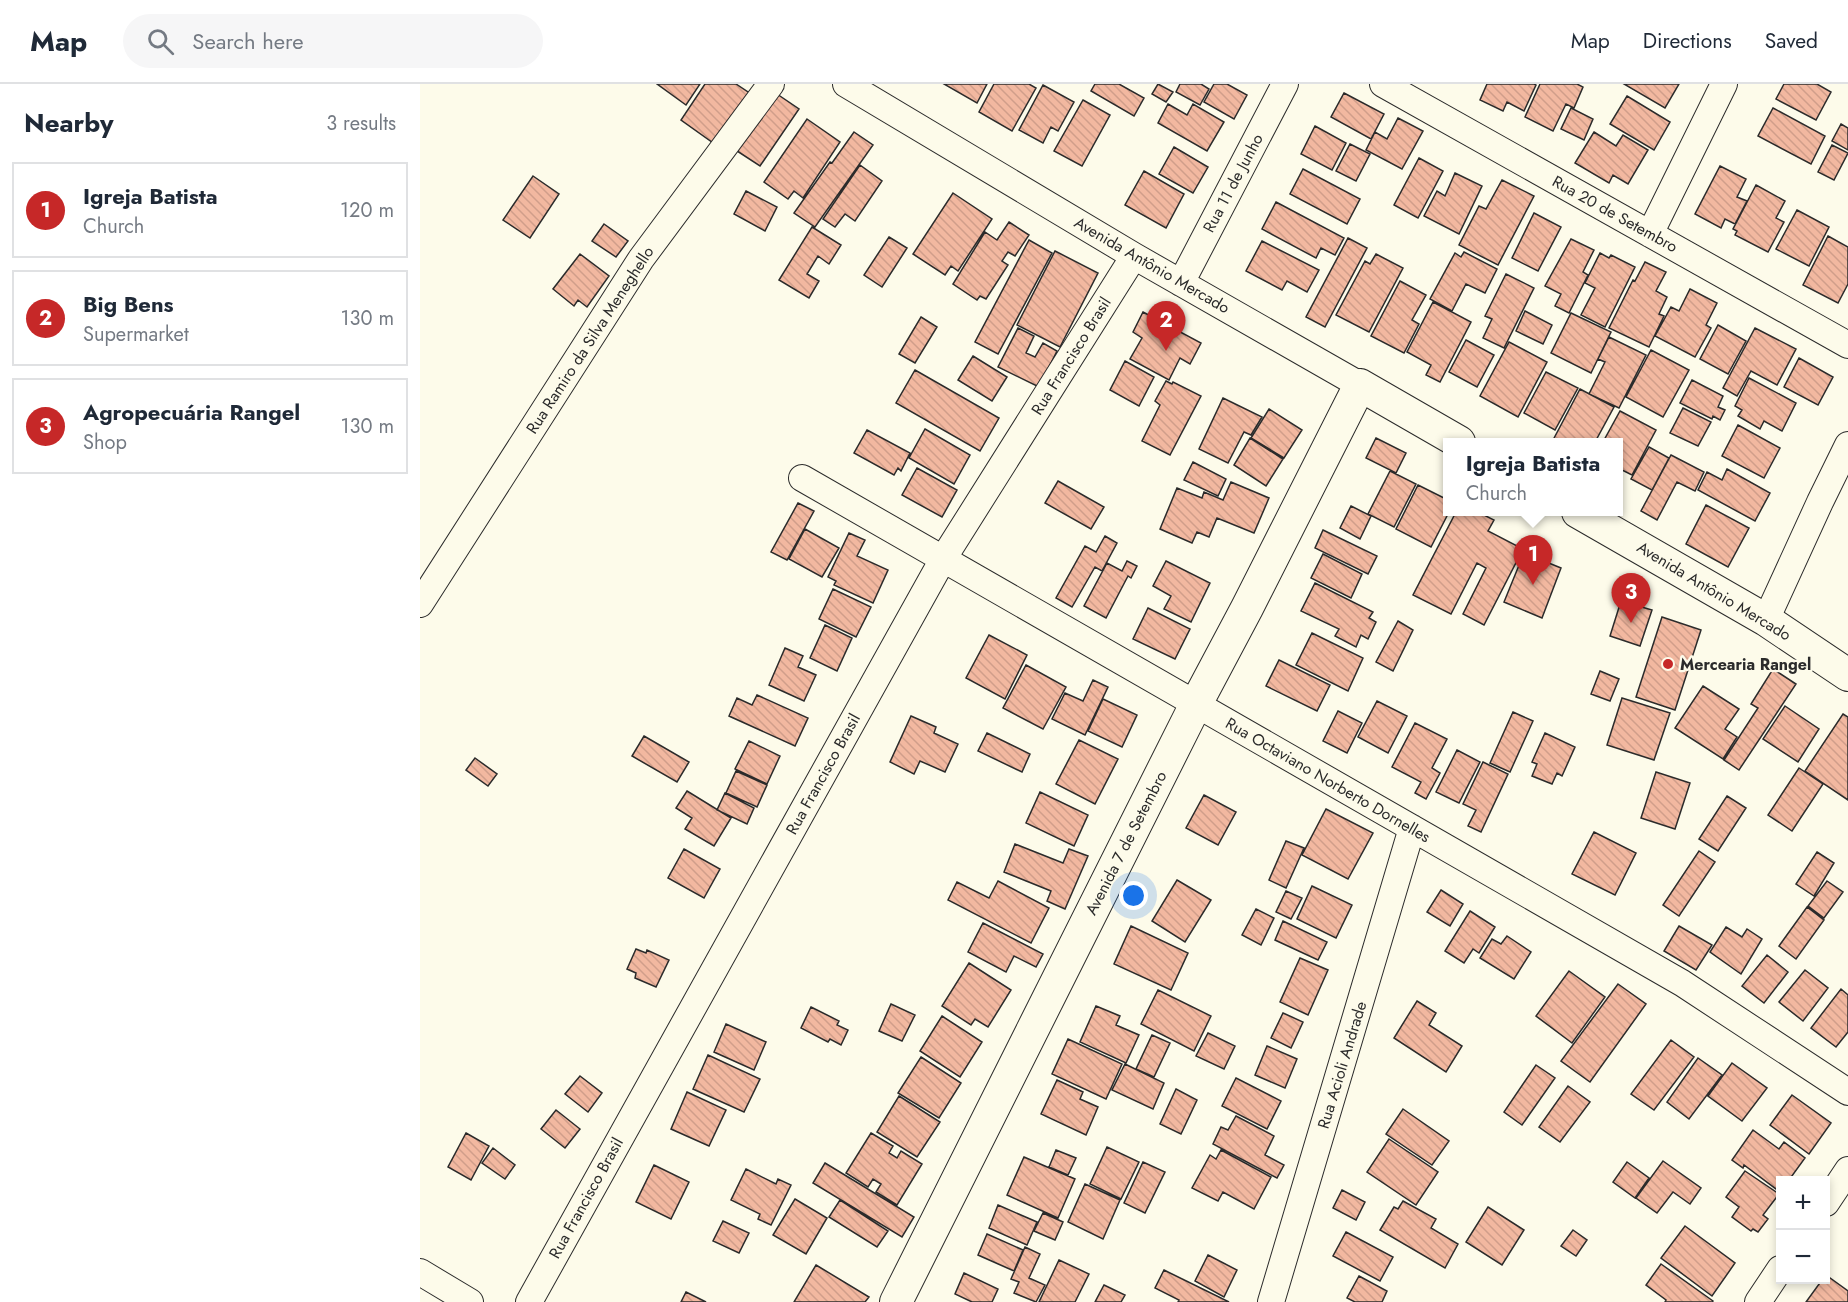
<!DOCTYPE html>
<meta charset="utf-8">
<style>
body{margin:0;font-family:Jost,sans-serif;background:#f6f6f7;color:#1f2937}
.controls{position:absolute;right:18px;bottom:18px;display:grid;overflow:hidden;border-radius:0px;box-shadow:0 3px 9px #0003}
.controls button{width:54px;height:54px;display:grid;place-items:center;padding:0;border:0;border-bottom:2px solid #e0e1e3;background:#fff;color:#1f2937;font:30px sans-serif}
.you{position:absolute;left:714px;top:812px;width:21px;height:21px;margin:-15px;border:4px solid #fff;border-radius:50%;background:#1a73e8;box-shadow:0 0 0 9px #1a73e833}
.badge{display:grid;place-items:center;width:39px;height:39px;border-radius:50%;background:#c62828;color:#fff;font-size:20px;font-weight:700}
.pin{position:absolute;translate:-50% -50px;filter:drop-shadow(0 2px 3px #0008)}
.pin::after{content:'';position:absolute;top:32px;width:21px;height:18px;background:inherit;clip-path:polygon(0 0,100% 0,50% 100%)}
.popup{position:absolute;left:1023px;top:354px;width:180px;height:78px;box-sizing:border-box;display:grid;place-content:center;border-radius:0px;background:#fff;filter:drop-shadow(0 2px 4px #0005);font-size:20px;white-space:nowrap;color:#747a83}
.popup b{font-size:22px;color:#1f2937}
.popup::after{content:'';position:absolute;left:50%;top:100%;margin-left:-12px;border:12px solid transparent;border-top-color:#fff}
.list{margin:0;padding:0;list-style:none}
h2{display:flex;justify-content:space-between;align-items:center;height:78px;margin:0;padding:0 24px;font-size:26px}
h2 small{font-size:20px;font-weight:400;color:#747a83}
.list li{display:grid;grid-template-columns:39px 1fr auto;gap:18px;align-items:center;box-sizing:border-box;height:96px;margin:0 12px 12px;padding:0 12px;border:2px solid #e0e1e3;border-radius:0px}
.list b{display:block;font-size:22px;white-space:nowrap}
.list p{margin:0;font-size:20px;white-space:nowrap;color:#747a83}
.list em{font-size:20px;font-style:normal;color:#747a83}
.icon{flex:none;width:33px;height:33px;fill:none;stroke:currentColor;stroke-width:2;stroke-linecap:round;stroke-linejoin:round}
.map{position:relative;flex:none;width:1428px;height:1218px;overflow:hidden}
header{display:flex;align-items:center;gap:36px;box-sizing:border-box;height:84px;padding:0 30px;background:#fff;border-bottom:2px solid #e0e1e3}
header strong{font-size:28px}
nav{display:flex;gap:33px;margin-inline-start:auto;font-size:21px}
.search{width:420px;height:54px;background:#f6f6f7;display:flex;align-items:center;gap:15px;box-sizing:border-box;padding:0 21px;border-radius:33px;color:#747a83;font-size:22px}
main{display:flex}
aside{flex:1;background:#fff}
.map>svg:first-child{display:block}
</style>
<header>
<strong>Map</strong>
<div class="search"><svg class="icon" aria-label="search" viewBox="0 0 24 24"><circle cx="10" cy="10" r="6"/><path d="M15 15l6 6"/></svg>Search here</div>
<nav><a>Map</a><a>Directions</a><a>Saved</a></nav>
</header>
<main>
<aside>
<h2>Nearby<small>3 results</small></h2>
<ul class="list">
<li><span class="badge">1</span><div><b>Igreja Batista</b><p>Church</p></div><em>120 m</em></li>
<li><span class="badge">2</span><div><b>Big Bens</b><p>Supermarket</p></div><em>130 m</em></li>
<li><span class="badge">3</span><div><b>Agropecuária Rangel</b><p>Shop</p></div><em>130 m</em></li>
</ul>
</aside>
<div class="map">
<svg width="1428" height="1218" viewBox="0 0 1428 1218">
<defs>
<pattern id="building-back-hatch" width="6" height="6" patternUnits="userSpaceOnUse" patternTransform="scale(1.5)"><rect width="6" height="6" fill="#f2b8a0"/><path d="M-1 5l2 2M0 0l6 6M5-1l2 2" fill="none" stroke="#d09e8a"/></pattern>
</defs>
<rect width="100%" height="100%" fill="#fdfbea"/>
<!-- building -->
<path fill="url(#building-back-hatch)" stroke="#2b2b2b" stroke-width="1.5" d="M237,0h43l-14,21z
M285,0h31l15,10 -35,51 -35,-25z
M524,0h43l-10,19z
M574,0h35l7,4 -24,43 -33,-19z
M675,0h24l25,14 -10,18 -43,-25z
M738,0l15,8 -7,10 -14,-8z
M760,0h21l8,5 -9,16 -24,-13z
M794,0h13l20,11 -13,24 -30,-17z
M1067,0h47l2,1 -12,26 -17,-9 -4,9 -23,-11z
M1120,0h37l6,3 -9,21 -8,-4 -13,27 -28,-14z
M1204,0h55l-14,24z
M1364,0h33l14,8 -15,28 -40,-21z
M623,1l31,17 -16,29 -7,-4 -8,16 -24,-13z
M924,9l40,21 -13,25 -40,-22z
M357,10l22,15 -39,57 -26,-17z
M1207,12l43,26 -16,28 -44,-26z
M663,16l27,15 -28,51 -28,-15z
M748,20l19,11 6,-11 31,18 -17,29 -49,-28z
M1151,24l22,11 -9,21 -23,-11z
M1353,24l52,28 -14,28 -53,-28z
M978,34l25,13 -21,38 -36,-19 9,-18 12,7z
M387,35l33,23 -37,56 -9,-7 -6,8 -24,-17z
M1421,40l7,4v22l-16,-9z
M895,42l31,17 -14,27 -31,-16z
M434,48l19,13 -58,82 -21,-14 36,-51 2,1z
M1174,48l22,14 7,-11 25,15 -20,34 -15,-9 -4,8 -34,-20z
M930,60l20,10 -14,27 -20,-10z
M1412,61l16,8 -14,27 -16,-8z
M754,63l34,20 -15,26 -34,-19z
M999,74l24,13 -25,47 -24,-13z
M440,81l22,16 -27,40 -10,-7 -10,13 -12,-8z
M1300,82l26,13 -9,18 10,4 -12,23 -10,-5 -4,9 -26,-14z
M883,85l57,30 -13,25 -57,-30z
M724,87l40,23 -18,34 -41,-23z
M1035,89l27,13 -23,48 -35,-18 13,-25 8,5z
M113,92l26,18 -29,44 -27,-18z
M1082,96l32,16 -36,69 -39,-20 20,-39 7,3z
M1336,101l29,16 -9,17 8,4 -16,30 -33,-17 2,-4 -4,-2z
M326,107l31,16 -12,24 -31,-17z
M533,109l39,26 -34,52 -7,-5 -6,9 -32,-21z
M856,118l68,36 -9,17 -14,-7 -5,10 -54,-29z
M1377,126l32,17 -20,39 -33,-17z
M1114,129l27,14 -23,44 -26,-13z
M589,138l20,13 -14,21 -7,-4 -6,9 6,4 -22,34 -6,-3 -3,4 -24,-16 32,-52 12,8z
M184,140l24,17 -12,16 -24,-16z
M392,143l29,18 -12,19 -11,-8 -11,18 12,7 -10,17 -30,-18z
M1408,152l20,11v37l-10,19 -35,-18z
M469,153l18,11 -25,39 -18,-12z
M928,154l19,10 -42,79 -19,-10z
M1151,155l23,11 -11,22 5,3 -19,38 -14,-7 6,-12 -16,-8z
M609,156l23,13 -54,101 -23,-12z
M842,157l57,29 -12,22 -20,-11 -5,9 -36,-19z
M635,167l43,22 -38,74 -43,-22z
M1044,168l33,17 -12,24 -19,-9 -14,27 -22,-12 25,-46 6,4z
M1180,169l9,5 2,-3 24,12 -30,60 -24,-12 14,-27 -10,-5z
M160,170l29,22 -22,31 -9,-7 -4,6 -21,-17z
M956,170l27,14 -34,64 -33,-17 29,-54 5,3z
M1225,178l21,10 -10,19 11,6 -8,17 5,2 -15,31 -40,-19 24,-48 2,1z
M1086,190l28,14 -30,60 -21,-10 9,-19 -7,-3z
M980,197l26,14 -14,25 7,4 -15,29 -33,-17z
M1270,205l27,14 -11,22 5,3 -16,29 -40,-21 16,-29 8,4z
M1013,218l38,20 -31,60 -14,-7 5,-10 -24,-13z
M1105,227l27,14 -9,19 -27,-13z
M723,228l58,31 -11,21 -10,-6 -11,22 -39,-21 12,-21 -9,-6z
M1151,229l40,19 -20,41 -40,-20z
M501,233l16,10 -22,36 -16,-9z
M1298,241l28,16 -18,33 -28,-15z
M598,244l16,8 -8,17 9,4 8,-14 14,8 -18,36 -41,-20z
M1335,244l41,21 -19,36 -26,-14 -14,25 -14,-8z
M1189,253l37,18 -27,53 -30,-14 16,-32 -7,-3z
M1046,256l28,15 -17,32 -28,-15z
M1089,258l38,20 -29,55 -38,-21z
M1231,266l38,20 -26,47 -37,-20z
M553,272l34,21 -15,24 -34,-21z
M1379,274l34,19 -15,28 -34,-18z
M705,277l29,16 -15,29 -29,-16z
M495,286l84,48 -19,33 -84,-48z
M1126,288l32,16 -23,42 -31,-17z
M1329,294l47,25 -14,28 -18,-10 -4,8 -22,-13 4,-6 -7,-4z
M1272,296l31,16 -5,11 7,3 -5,10 -7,-4 -1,3 -32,-16z
M746,297l6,3 1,-2 28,14 -31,59 -28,-14 18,-36 -5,-4z
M1160,305l34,18 -19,35h-43z
M803,314l39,19 -11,18 -7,-3 -16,31 -29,-14z
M1263,324l28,14 -13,24 -28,-13z
M849,325l33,21 -18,28 -33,-20z
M1200,327l36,19 -24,45 -14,-7v-26h-15z
M1318,341l42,23 -16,30 -42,-22z
M505,345l45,26 -16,29 -45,-26z
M447,346l43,23 -9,18 -3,-3 -4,7 -40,-22z
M830,354l33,21 -17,27 -32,-21z
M956,354l30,15 -10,20 -30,-15z
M1229,363l20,11 -17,32 -21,-11z
M1251,371l33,17 -9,19 -18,-9 -20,38 -16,-9z
M773,378l33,17 -8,17 -34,-16z
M497,384l40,22 -15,27 -40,-22z
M1307,385l43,24 -15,28 -57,-31 9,-18 15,8z
M970,387l26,13 -22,43 -26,-13z
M638,397l46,26 -13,22 -46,-26z
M811,398l38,16 -15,35 -37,-15 -8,19 -12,-5 -5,11 -32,-14 17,-41 25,10 2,-6 19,8z
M998,401l30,15v12h1l-18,35 -35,-18z
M378,419l16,8 -27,49 -16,-8z
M1286,421l43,23 -21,39 -42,-23z
M931,422l20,10 -11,23 -20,-11z
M1036,428h22l16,8 -6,11 35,18 -39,76 -21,-11 23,-46 -9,-5 -26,51 -38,-19z
M385,445l34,19 -17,29 -33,-18z
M903,446l54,26 -9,18 -53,-26z
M429,449l16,7 -8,16 31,14 -15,33 -39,-18 2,-4 -8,-4z
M685,452l12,7 -15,28 -7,-4 -23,40 -16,-9 29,-52 11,6z
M1104,469l37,15 -19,50 -38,-16z
M903,470l39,20 -11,24 -40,-20z
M707,477l10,5 -6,12 -3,-2 -22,42 -22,-12 23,-43 15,8z
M746,477l44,22 -19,39 -27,-13 7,-13 -18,-10z
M895,499l58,29 -4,6 7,4 -8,17 -7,-4 -5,12 -21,-11 4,-7 -38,-18z
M413,505l38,18 -15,30 -37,-18z
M1201,517l31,9 -12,36 -30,-10z
M728,524l42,21 -15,30 -42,-20z
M1242,533l39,13 -26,80 -39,-13z
M978,537l15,9 -20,41 -17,-9z
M405,541l27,13 -15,33 -27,-13z
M892,549l51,25 -15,33 -52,-26z
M569,551l38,20 -22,44 -39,-21z
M365,564l18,8 -5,11 18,8 -12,26 -35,-16z
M859,576l51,25 -13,26 -51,-25z
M606,581l40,22 -23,42 -40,-21z
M1353,585l23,15 -57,86 -15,-10 34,-52 -7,-4z
M1180,587l19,8 -9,22 -19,-7z
M673,596l15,7 -23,48 -33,-16 13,-26 18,8z
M1283,602l36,23 -14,20 12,8 -14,22 -48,-31z
M337,611l51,23 -13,28 -66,-30 8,-18 15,7z
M1202,614l48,15 -16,47 -47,-15z
M683,615l34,16 -15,32 -34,-16z
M957,617l30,15 -19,37 -30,-16z
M1365,622l34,23 -21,33 -35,-23z
M918,627l24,12 -15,30 -24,-12z
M1093,628l20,9 -23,51 -20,-9z
M1423,630l5,3v83l-43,-29z
M491,632l25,11 -2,6 24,11 -13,28 -25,-11 -6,13 -24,-12z
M995,639l32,16 -15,29 8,5 -14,26 -11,-6 6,-11 -29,-15z
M567,649l43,21 -8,18 -44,-21z
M1125,649l30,14 -13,29 -5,-3 -5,11 -20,-8 5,-12 -5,-2z
M224,652l45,26 -12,20 -45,-26z
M659,656l39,19 -23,45 -39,-20z
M329,657l31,15 -13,28 -32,-15z
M1037,666l23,12 -21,41 -23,-11z
M55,674l22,16 -9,12 -22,-16z
M1063,678l25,12 -27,58 -13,-6 8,-16 -13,-6z
M1379,684l24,16 -31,47 -24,-16z
M316,687l31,14 -10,22 -31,-14z
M1236,688l34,11 -15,46 -34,-11z
M267,707l44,27 -17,28 -29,-17 7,-11 -16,-10z
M620,708l48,23 -14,31 -48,-23z
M305,709l29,15 -7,16 -30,-14z
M784,711l32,17 -18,33 -32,-17z
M1307,712l19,12 -28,43 -19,-12z
M906,725l47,24 -25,46 -46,-24z
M1174,748l42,21 -21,42 -43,-21z
M866,757l18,7 -18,40 -17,-8z
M595,760l48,19 6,-14 19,7 -23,53 -18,-8 4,-10 -47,-19z
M264,765l36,20 -16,29 -36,-20z
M1279,767l16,11 -36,54 -16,-11z
M1397,768l17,11 -20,33 -18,-12z
M757,796l34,20 -26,42 -33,-21z
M578,797l51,27 -18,35 -83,-43 9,-18 32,16z
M1407,797l16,11 -19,26 -16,-12z
M892,802l40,19 -16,33 -39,-19z
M1021,806l22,14 -13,22 -23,-14z
M866,807l16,7 -11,21 -15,-7z
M1387,823l17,13 -28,39 -17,-13z
M836,825l18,9 -13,27 -19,-10z
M1050,827l25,16 -16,26 -6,-4 -9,14 -19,-12z
M863,837l44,21 -9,18 -43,-20z
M563,839l60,31 -7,13 -22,-11 -8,16 -38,-20z
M711,842l57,27 -17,37 -57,-26z
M1259,842l33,19 -16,25 -32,-19z
M1306,843l16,10 5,-8 15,10 -21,35 -31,-22z
M1087,852l24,16 -17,27 -34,-21 12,-19 9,5z
M216,865l10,4 1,-3 22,10 -13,27 -21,-9 1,-5 -9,-4z
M1347,871l21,17 -24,31 -22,-17z
M880,874l28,12 -20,45 -28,-13z
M549,879l42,27 -23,37 -13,-8 -4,6 -29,-19z
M1385,886l23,18 -25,33 -24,-19z
M1149,887l36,26 -33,46 -36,-27z
M1198,900l28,20 -56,78 -29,-21z
M1421,905l7,6v37l-12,15 -25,-19z
M738,906l53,26 -17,35 -53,-27z
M997,917l19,12 -7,12 33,21 -16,26 -52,-34z
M471,920l24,11 -13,26 -23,-10z
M676,922l24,10 -4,9 23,10 -13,28 -46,-21z
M391,923l28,14 -2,4 11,5 -7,15 -11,-6 -2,3 -27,-14z
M863,929l20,9 -12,26 -20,-10z
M522,932l40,26 -22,35 -40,-26z
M306,940l40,18 -12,28 -40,-18z
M788,949l27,13 -11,23 -28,-13z
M732,951l18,8 -16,34 -18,-8z
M648,955l54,25 -16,35 -54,-25z
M1251,956l23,17 -40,53 -23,-16z
M847,962l30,13 -12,29 -30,-13z
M288,971l52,24 -16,33 -51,-23z
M501,973l40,26 -22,35 -41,-25z
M1278,974l24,17 -33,44 -22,-17z
M1312,979l35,25 -25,33 -34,-25z
M705,980l39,19 -11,26 -41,-19z
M1116,981l19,13 -33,47 -18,-13z
M160,992l22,17 -14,19 -23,-18z
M816,994l45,23 -14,28 -45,-23z
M637,996l26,12 -3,7 18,8 -12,28 -45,-21z
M1148,1002l22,16 -30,40 -21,-15z
M756,1005l21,11 -16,34 -21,-10z
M267,1008l39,18 -17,36 -38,-17z
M1372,1011l39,28 -22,31 -39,-29z
M479,1012l41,26 -23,35 -40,-25z
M983,1025l46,32 -17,24 -46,-31z
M136,1026l24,19 -15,19 -24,-19z
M816,1032l38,20 -9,19 19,10 -7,13 -64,-34 8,-17 7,3z
M1333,1046l26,19 5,-7 21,16 -16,22h-9v12l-36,-27 -1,3 -11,-8z
M46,1049l23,13 -18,34 -23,-13z
M451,1049l22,13 -4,7 8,5 4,-7 21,13 -25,41 -21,-13 5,-8 -8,-5 -5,8 -22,-14z
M969,1055l49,33 -22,33 -49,-33z
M687,1063l32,15 -18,37 -31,-15z
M73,1064l22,17 -10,14 -23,-16z
M636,1066l20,8 -8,17 -19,-8z
M801,1066l50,27 -17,32 -31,-17 -5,9 -26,-13 18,-33 6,4z
M604,1073l51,22 -17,39 -51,-23z
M1243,1077l38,27 -11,16 -17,-12 -16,21 -21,-15z
M723,1078l22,10 -20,41 -21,-10z
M1207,1078l22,16 -14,20 -22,-16z
M405,1079l89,54 -12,20 -89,-54z
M234,1081l35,17 -18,37 -35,-17z
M326,1085l30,15 2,-5 13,6 -20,40 -13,-6 2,-5 -29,-14z
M1325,1087l34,23 -16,21 5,4 -10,13 -5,-3 -2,2 -19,-14 7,-10 -13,-10z
M665,1100l35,16 -17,39 -35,-17z
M922,1106l23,12 -9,18 -23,-12z
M375,1115l32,19 -21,36 -33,-19z
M420,1116l48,31 -11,16 -48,-30z
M983,1117l33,18 -5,9 27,16 -13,24 -65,-38 14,-23 4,2z
M578,1121l39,17 -10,23 -38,-17z
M1068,1123l36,23 -22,35 -36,-23z
M623,1129l20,9 -8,18 -21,-9z
M303,1137l26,12 -10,20 -26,-12z
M1265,1142l50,37 -23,33 -51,-38z
M1153,1146l14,10 -11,16 -15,-10z
M926,1148l47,25 -13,24 -47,-25z
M567,1150l36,16 -9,21 -36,-16z
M605,1163l15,7 -11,24 16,7 -9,17 -22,-9 5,-11 -8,-3z
M788,1171l29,15 -13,27 -29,-16z
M639,1176l30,14 -14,28h-36z
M1241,1180l52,37 -1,1h-47l1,-2 -20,-15z
M396,1181l53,32 -4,5h-71z
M744,1186l65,32h-51l1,-2 -24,-12z
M544,1189l34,16 -6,13h-20l-17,-8z
M1406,1191l22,16v11h-42l16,-22h4z
M939,1192l28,15 -5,11h-27l-8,-4z
M684,1201l21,10 -4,7h-26z
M266,1208l20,10h-25z"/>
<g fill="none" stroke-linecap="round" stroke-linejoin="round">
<!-- minor casing -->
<g stroke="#2b2b2b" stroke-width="28">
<path id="minor" d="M426,0l288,172 226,129
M963,0l465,261
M1230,150l74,-150
M761,199l104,-199
M382,394l880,505 166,109
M0,520l221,-345 130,-175
M1346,536l54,-118 28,-57
M1406,1119l22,-33
M0,1188l50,30
M109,1218l414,-743 191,-303
M851,1218l141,-474
M1338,1218l22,-33"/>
</g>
<!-- tertiary casing -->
<g stroke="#2b2b2b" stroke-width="34">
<path id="tertiary" d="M1158,428l188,108 82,55
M476,1218l300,-598 51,-96 113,-223 99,57"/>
</g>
<!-- minor -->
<use href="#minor" stroke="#fdfbea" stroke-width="26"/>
<!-- tertiary -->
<use href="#tertiary" stroke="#fdfbea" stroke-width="32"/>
</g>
<!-- markers -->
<circle fill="#c62828" stroke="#fdfbea" stroke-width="2" cx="1248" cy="580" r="6"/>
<g text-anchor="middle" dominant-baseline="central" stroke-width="4.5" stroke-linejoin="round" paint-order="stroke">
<!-- street labels -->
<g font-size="16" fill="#2b2b2b" stroke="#fdfbea">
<text transform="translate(813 99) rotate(-62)">Rua 11 de Junho</text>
<text transform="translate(1195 130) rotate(29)">Rua 20 de Setembro</text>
<text transform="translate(732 181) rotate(30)">Avenida Antônio Mercado</text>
<text transform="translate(170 256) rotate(-57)">Rua Ramiro da Silva Meneghello</text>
<text transform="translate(651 272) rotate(-58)">Rua Francisco Brasil</text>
<text transform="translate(1294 507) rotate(31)">Avenida Antônio Mercado</text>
<text transform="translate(403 690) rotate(-61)">Rua Francisco Brasil</text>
<text transform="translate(908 696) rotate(30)">Rua Octaviano Norberto Dornelles</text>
<text transform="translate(706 759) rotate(-63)">Avenida 7 de Setembro</text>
<text transform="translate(922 981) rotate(-73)">Rua Acioli Andrade</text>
<text transform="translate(166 1114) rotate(-61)">Rua Francisco Brasil</text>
</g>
<!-- poi labels -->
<g font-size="16" font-weight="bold" fill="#2b2b2b" stroke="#fdfbea" text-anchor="start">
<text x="1260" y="580">Mercearia Rangel</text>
</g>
</g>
</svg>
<div class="controls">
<button>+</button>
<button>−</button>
</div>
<div class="you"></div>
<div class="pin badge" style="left:1113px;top:501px">1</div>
<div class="popup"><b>Igreja Batista</b>Church</div>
<div class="pin badge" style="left:746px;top:267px">2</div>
<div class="pin badge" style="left:1211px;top:539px">3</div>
</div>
</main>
